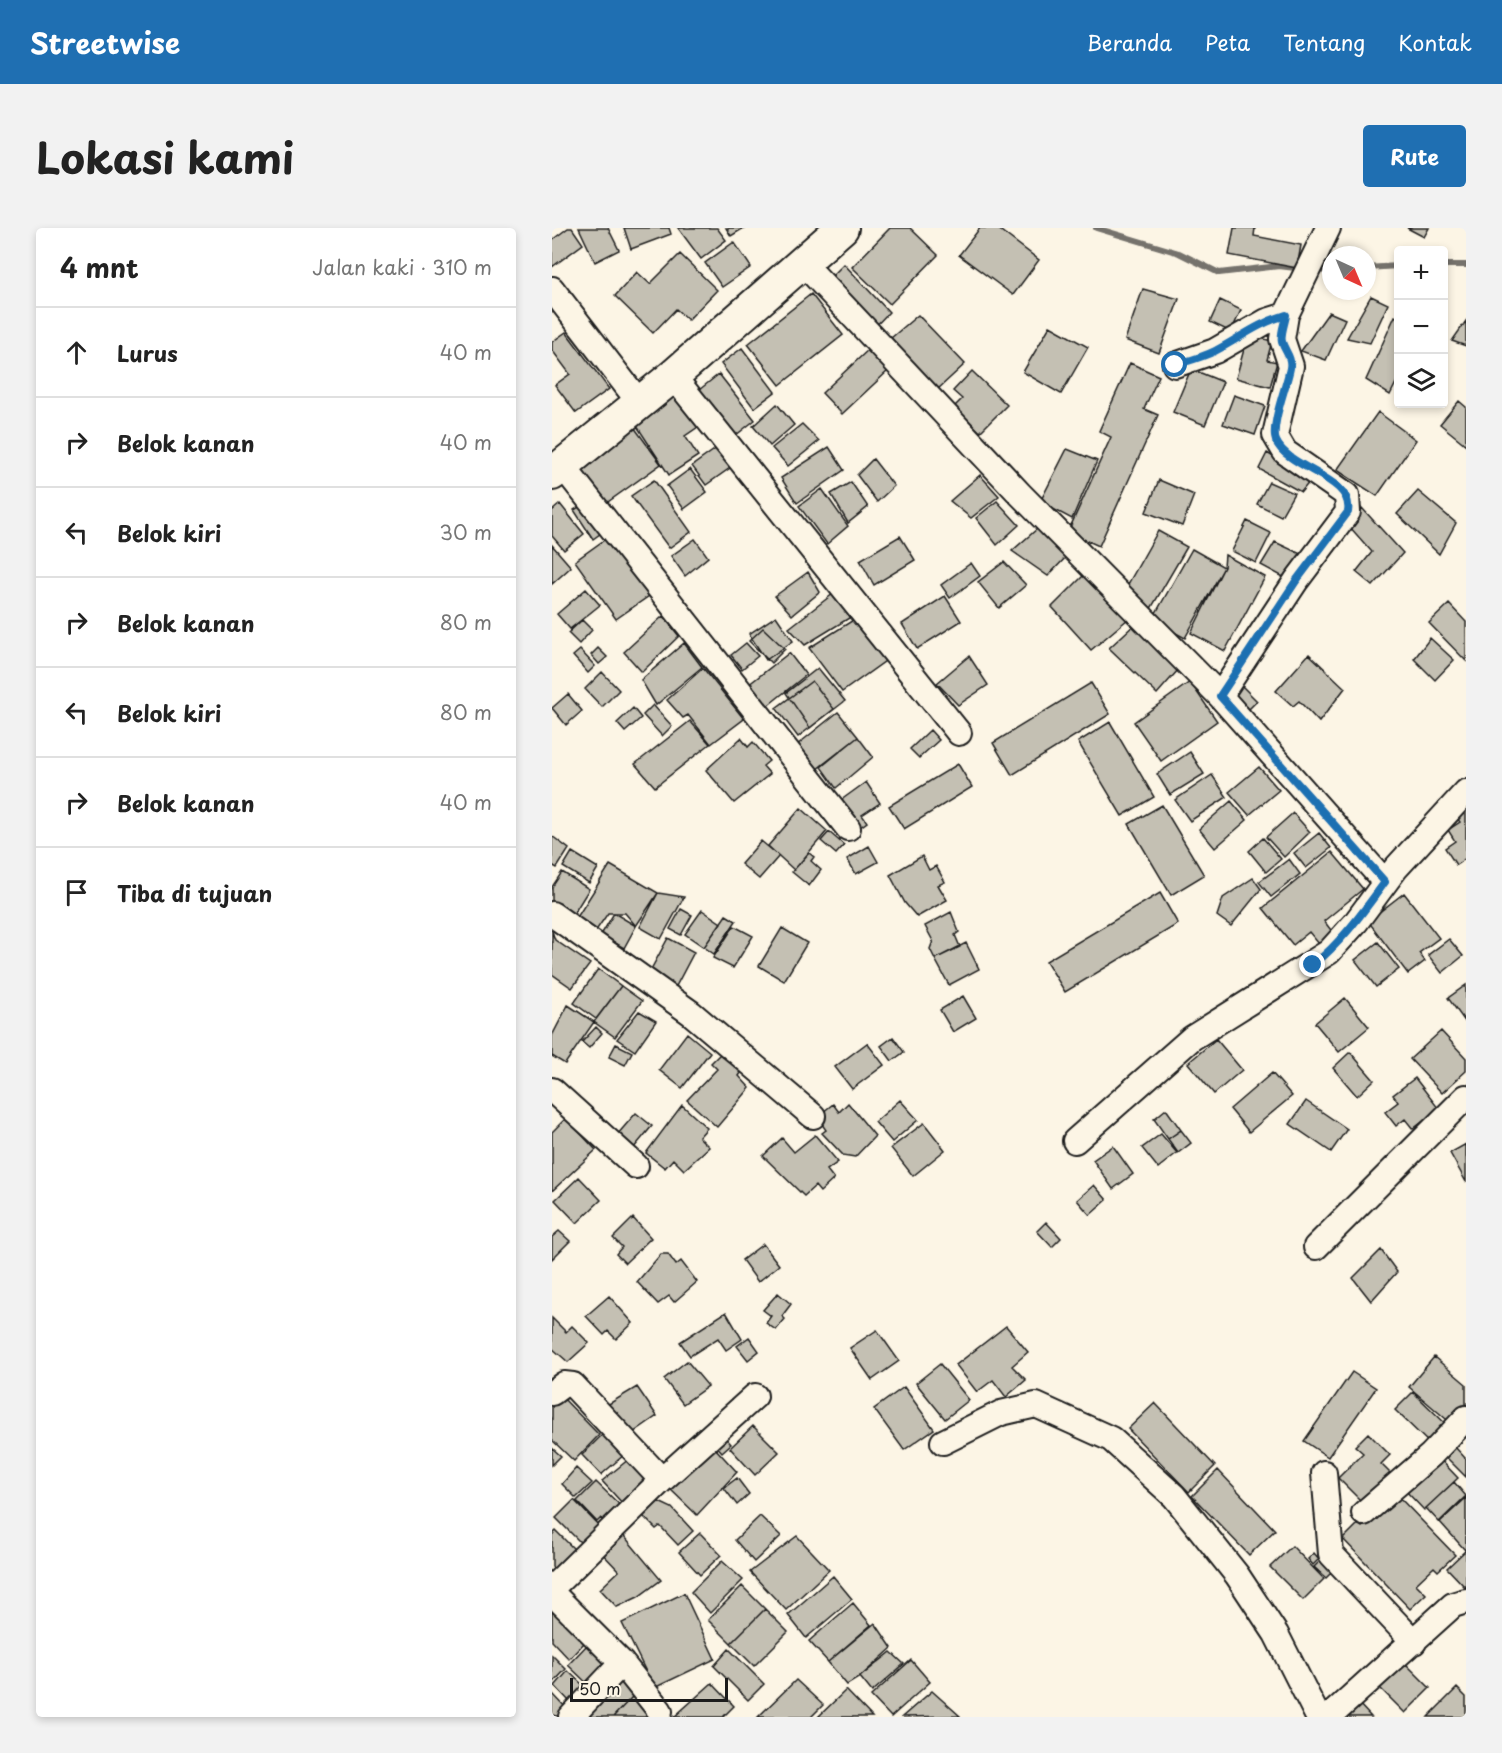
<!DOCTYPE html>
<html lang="id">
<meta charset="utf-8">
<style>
body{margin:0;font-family:"Playpen Sans",sans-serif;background:#f2f2f2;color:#222}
.controls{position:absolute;right:18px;top:18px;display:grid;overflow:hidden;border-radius:6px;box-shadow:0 3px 9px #0003}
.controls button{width:54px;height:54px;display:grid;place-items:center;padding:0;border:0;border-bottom:2px solid #e0e0e0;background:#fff;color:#222;font:30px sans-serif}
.compass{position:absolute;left:770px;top:18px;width:54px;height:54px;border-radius:50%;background:#fff;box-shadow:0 3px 9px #0003;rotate:136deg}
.scale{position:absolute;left:18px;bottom:15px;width:158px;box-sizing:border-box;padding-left:6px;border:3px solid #1c1c1c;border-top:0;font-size:16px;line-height:21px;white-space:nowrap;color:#1c1c1c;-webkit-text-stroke:4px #fcf5e5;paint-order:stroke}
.stop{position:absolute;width:18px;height:18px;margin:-14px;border:4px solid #1f6fb2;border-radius:50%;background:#fff}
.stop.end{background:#1f6fb2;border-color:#fff;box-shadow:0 2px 6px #0008}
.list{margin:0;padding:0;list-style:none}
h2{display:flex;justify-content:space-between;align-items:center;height:78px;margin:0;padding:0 24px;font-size:26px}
h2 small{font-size:20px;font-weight:400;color:#767676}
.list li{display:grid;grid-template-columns:39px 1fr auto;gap:18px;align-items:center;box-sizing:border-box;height:90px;padding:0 24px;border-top:2px solid #e0e0e0}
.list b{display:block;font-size:22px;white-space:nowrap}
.list em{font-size:20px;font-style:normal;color:#767676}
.icon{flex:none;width:33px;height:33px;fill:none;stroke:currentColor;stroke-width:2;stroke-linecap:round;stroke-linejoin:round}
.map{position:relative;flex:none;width:914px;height:1489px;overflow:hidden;border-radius:6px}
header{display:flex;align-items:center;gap:36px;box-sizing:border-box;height:84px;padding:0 30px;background:#1f6fb2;color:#fff}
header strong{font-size:28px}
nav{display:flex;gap:33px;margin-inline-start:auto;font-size:21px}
.intro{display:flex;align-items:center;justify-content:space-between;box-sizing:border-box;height:144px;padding:0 36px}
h1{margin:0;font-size:42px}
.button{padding:15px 27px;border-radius:6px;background:#1f6fb2;color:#fff;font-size:21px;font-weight:700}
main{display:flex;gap:36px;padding:0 36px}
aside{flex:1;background:#fff;border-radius:6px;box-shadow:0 3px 9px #0003}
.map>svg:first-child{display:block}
</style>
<header>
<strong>Streetwise</strong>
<nav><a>Beranda</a><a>Peta</a><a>Tentang</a><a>Kontak</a></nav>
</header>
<div class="intro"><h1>Lokasi kami</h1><a class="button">Rute</a></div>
<main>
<aside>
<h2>4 mnt<small>Jalan kaki · 310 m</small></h2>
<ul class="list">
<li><svg class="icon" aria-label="ahead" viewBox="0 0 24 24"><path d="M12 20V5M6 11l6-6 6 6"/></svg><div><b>Lurus</b></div><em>40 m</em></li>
<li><svg class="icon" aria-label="right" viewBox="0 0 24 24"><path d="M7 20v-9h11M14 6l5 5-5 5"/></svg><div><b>Belok kanan</b></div><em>40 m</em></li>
<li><svg class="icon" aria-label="left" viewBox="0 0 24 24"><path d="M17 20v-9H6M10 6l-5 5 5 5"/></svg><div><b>Belok kiri</b></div><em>30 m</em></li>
<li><svg class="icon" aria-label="right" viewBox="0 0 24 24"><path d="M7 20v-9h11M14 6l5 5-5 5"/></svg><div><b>Belok kanan</b></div><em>80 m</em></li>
<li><svg class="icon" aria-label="left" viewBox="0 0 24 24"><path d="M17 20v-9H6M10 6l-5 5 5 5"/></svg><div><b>Belok kiri</b></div><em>80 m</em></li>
<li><svg class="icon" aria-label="right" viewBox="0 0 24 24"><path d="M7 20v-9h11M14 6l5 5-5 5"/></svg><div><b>Belok kanan</b></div><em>40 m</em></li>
<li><svg class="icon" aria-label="arrive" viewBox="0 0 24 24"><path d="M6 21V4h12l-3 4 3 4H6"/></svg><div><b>Tiba di tujuan</b></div></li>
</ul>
</aside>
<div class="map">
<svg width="914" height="1489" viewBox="0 0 914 1489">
<rect width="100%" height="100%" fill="#fcf5e5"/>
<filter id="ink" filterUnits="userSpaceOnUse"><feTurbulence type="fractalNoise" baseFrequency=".0167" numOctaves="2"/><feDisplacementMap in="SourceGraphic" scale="12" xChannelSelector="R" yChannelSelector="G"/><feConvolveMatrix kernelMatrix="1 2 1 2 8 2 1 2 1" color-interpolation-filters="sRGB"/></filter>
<g filter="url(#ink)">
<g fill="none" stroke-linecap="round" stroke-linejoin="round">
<!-- stream -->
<path stroke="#75726c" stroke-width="6" d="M544,0l83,25 40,20 60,-7 25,3
M892,37h22
M815,40l31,-2
M762,42l17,1"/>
</g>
<!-- building -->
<path fill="#c4c0b3" stroke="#1c1c1c" stroke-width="1.5" d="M16,0h4l11,16 -31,23v-27z
M27,0h29l11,22 -24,12z
M72,0h45l2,6 -40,15z
M126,0h39l9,12 -25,19z
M174,0h18l-13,8z
M338,0h20l28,27 -48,49 -38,-37z
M428,0h17l42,32 -26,35 -54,-40z
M682,0h21l-1,8 47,9 -4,23 -68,-13z
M855,0h22l-5,9z
M182,14l17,25 -29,20 -17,-24z
M128,26l37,36 -29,30 -12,-11 -23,24 -38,-37 22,-24 13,12z
M292,36l45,48 -18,19 -45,-49z
M591,61l36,10 -20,54 -34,-13z
M259,66l32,41 -63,50 -32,-41z
M819,68l17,8 -18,39 -23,-5z
M668,72l21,10 -10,22 -21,-10z
M777,84l16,7 -19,41 -25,-9z
M366,87l47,49 -28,26 -46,-52z
M843,88l3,2v61l-8,16 -24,-15z
M914,93v25l-14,-5z
M498,98l38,21 -27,47 -38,-22z
M14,104l43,57 -33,24 -21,-28 15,-11 -18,-24v-8z
M696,107l24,6 -5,19 10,2 -7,25 -34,-9z
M190,120l33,44 -21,16 -33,-44z
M317,121l20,21 -47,44 -20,-21z
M578,135l29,13 -15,33 14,6 -59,131 -31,-14 43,-95 -12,-6z
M639,141l32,13 -18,43 -32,-13z
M420,143l35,34 -27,27 -26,-25 8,-8 -9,-8z
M167,146l36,46 -20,16 -36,-46z
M124,164l22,35 -13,9 13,20 -29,19 -36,-55z
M682,167l31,11 -10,29 -32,-11z
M907,173l7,6v38l-26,-21z
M225,176l17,21 -24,21 -17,-20z
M826,184l38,28 -39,56 -40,-26z
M250,196l17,17 -31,25 -16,-18z
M82,199l27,37 -56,40 -26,-36z
M277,219l15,23 -47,33 -16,-25z
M165,220l13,20 -24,17 -14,-19z
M515,221l30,12 -25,58 -32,-17z
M715,225l44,27 -10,12 -42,-23z
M321,231l21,27 -17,16 -20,-27z
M138,241l17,23 -23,17 -17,-23z
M428,247l19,21 -28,22 -21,-17z
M102,252l37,52 -22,16 -38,-52z
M607,252l35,15 -12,31 -36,-14z
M299,254l17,25 -20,16 -17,-29z
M717,254l25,11 -13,23 -24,-12z
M270,261l26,37 -21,18 -28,-38z
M866,263l38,32 -17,31 -42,-40z
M445,273l22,24 -22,20 -21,-27z
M34,275l18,28 -11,8 -19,-29z
M8,276l24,30 -20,16 -12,-14v-25z
M810,280l41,45 -30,33 -17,-14 16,-20 -23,-26z
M695,293l24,12 -15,30 -24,-12z
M485,301l30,27 -19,20 -36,-25z
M606,303l29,16 -38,65 -26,-19z
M348,308l15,24 -41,25 -14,-25z
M55,310l42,58 -33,23 -41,-58z
M143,311l13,18 -23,19 -14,-20z
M723,314l28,13 -14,25 -28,-15z
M0,317l19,22 -19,17z
M640,321l32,18 -39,71 -33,-18z
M673,327l40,22 -40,74 -34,-18 33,-66z
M452,334l22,23 -27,23 -21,-26z
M419,335l9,13 -30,22 -9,-13z
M256,344l12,20 -28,23 -17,-19z
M533,346l43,45 -37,31 -39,-43z
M34,361l14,16 -30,24 -13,-15z
M286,362l16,25 -49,30 -16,-17z
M393,368l16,25 -44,28 -15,-25z
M897,376l17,18v39l-37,-38z
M111,388l16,20 -37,36 -18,-20z
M224,388l17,25 -27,19 -17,-26z
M306,389l30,42 -46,33 -33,-44z
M30,392l10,10 -13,14 -11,-11z
M582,397l45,44 -22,25 -48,-46z
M211,400l22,21 -14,14 -22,-22z
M878,410l24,22 -19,20 -21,-21z
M132,415l18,24 -46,38 -15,-25z
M194,415l12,13 -16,13 -11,-14z
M46,420l9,9 -8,7 -8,-9z
M28,422l15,16 -7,7 -15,-17z
M237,425l17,22 -40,32 -18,-22z
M757,426l36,34 -26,34 -20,-21 -6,5 -17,-15z
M417,428l19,29 -30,20 -21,-22z
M151,440l41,51 -33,25 -23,-29 -5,3 -16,-18z
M266,440l27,33 -35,27 -24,-35z
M50,444l17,18 -17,17 -17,-18z
M260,453l22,28 -36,28 -22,-29z
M638,454l27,39 -56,40 -27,-39z
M539,455l19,31 -98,61 -19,-32z
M688,456l17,17 -10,10 -18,-15z
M16,466l14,17 -16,14 -14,-17z
M101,477l19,21 -10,10 -19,-21z
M81,480l8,10 -16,14 -8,-9z
M286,484l20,25 -41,32 -20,-24z
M138,493l20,23 -55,43 -20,-23z
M558,494l44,75 -32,19 -44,-74z
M378,502l9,10 -20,18 -9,-9z
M306,509l15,20 -37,31 -15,-21z
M189,510l7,9 5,-5 16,19 -6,5 7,8 -36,29 -28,-33z
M638,524l14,22 -34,21 -13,-21z
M406,536l14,23 -68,42 -15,-23z
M707,539l20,23 -30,25 -20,-23z
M660,547l15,22 -37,24 -15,-21z
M314,554l14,21 -18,12 5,7 -8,6 -22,-25z
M679,573l16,19 -32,28 -16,-19z
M914,576v54l-10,7 -11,-17 10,-7 -7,-11 12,-8 -7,-9z
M610,577l42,70 -33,20 -42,-71z
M249,580l26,23 -33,39 -26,-24z
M741,585l17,19 -26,25 -18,-20z
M277,604l15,13 -8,9 -15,-13z
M767,605l12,15 -25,20 -12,-15z
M0,608l17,13 -12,19 -5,-3z
M711,610l18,21 -15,13 -17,-21z
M209,613l18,15 -20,23 -18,-15z
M317,618l9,16 -22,12 -9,-15z
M20,624l26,16 -9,15 -26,-16z
M780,624l31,37 -39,32 10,13 -14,11 -11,-13 -16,13 -30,-37z
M257,625l5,4 -3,4 10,9 -12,16 -17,-14z
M370,628l7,14 7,-4 9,16 -7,3 9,15 -30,17 -12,-14 -15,-28z
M737,631l11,15 -29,23 -12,-15z
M58,637l48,28 -22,33 -11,-13h-17l-15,22 -19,-13z
M10,644l27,17 -18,29 -19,-13v-18z
M701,650l8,11 -30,37 -14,-10 6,-18z
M106,665l26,4 -23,42 -21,-12z
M608,665l18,31 -113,68 -19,-31z
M852,665l35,45 -20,15 6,8 -17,13 -40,-53z
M129,681l11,6 -11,20 -11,-6z
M150,682l19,13 -17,24 -19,-13z
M399,684l8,20 -4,3 5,12 -25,12 -5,-10 3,-8 -8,-15z
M62,685l22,13 -12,22 -23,-13z
M174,687l10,6 -22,33 -10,-7z
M182,698l19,10 -20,32 -20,-10z
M230,700l25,15 -23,38 -25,-15z
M0,703l3,9 35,24 -18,24 -20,-14z
M116,710l26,14 -20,38 -26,-15z
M897,711l14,17 -21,17 -14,-18z
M826,714l21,27 -23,18 -21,-27z
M414,715l13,26 -30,16 -14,-26z
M46,741l23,17 -25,33 -22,-16z
M914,757v38l-18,-25z
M69,758l21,15 -27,36 -21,-15z
M411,768l13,22 -23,14 -13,-22z
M793,770l24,29 -30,25 -24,-29z
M16,777l26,17 -29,42 -13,-8v-20z
M87,783l17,10 -21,30 -18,-12z
M44,799l6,6 -13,15 -7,-6z
M889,803l25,27v13l-24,22 -32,-34z
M135,805l23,19 -28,36 -23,-18z
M341,809l11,15 -12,9 -11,-15z
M664,811l26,31 -28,24 -26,-31z
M315,815l17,22 -32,24 -17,-22z
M64,816l16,8 -7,13 -16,-8z
M170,824l19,21 -2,3 11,12 -33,39 -30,-27 30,-31 -6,-6z
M798,824l24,28 -17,16 -24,-28z
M720,845l20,23 -43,36 -19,-23z
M863,850l24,31 -26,20 -8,-10 -9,7 -11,-14 13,-10 -5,-7z
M348,872l18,20 -26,22 -17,-20z
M754,873l41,28 -16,23 -41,-28z
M296,875l27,33 -20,21 -12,-2 -21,-22 4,-3 -9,-13 16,-13 6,8z
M130,877l25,23 -8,9 10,10 -25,23 -11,-11 -8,9 -19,-15z
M614,881l15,21 -13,9 -14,-20z
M84,885l16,13 -19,23 -16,-14z
M14,890l30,32 -44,41v-59z
M372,895l21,27 -32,26 -22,-28z
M629,902l10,13 -13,10 -10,-14z
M609,906l16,19 -19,15 -16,-20z
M263,907l23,27 -11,8 7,9 -14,13 -5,-6 -11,10 -41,-40 19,-18 12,14z
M914,916v38l-16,-29z
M561,918l20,28 -20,15 -20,-29z
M27,949l22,23 -24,23 -22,-23z
M542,957l13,15 -17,15 -13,-15z
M81,990l18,20 -26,25 -9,-9 6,-7 -9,-9z
M494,994l15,16 -9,9 -15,-16z
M7,1003l11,10 -18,18v-22z
M211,1016l16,21 -21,17 -16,-22z
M829,1022l16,22 -26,29 -18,-23z
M109,1026h7l8,11 5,-4 16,21 -23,20 -5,-6 -11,8 -21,-22z
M226,1065l13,11 -9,12 3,3 -9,11 -10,-7 5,-7 -8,-6z
M57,1068l24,27 -17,16 -8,-8 -4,4 -18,-19z
M174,1084l16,27 -16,11 -8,-12 -28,18 -10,-14z
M0,1090l14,14 6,-6 17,17 -21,19 -16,-14z
M454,1098l22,26 -16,14 14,14 -20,17 -13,-17 -16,12 -21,-27z
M325,1102l22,31 -27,19 -22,-32z
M197,1109l10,14 -11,9 -11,-14z
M882,1129l32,27v25l-13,16 -44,-38z
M135,1133l21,25 -25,18 -19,-25z
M388,1136l29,36 -24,19 -29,-36z
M800,1144l24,16 -48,69 -24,-16z
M85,1159l20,29 -30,21 -20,-32z
M352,1159l30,42 -30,21 -30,-41z
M861,1164l37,36 -18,18 -37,-36z
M7,1166l40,41 -25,26 -22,-21v-39z
M603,1175l60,63 -26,26 -61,-63z
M201,1198l26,26 -24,23 -25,-27z
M53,1204l20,22 -24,21 -19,-20z
M816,1205l22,22 -9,9 14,14 -28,29 -29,-29 25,-25 -8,-7z
M172,1208l7,8 -9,8 -7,-8z
M162,1219l23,25 -40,43 -29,-28z
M903,1219l11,12v18l-20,-20z
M0,1220l9,8 -9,9z
M885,1228l21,22 -34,32 -21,-22z
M77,1231l20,25 -25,21 -22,-24z
M24,1240l16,15 -16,15 -14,-14z
M666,1242l57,60 -26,25 -57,-59z
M185,1250l12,16 -12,11 -13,-17z
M44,1254l26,25 -16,16 -5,-5 -4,4 -20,-21z
M902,1254l12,14 -27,26 -13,-14z
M846,1268l57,59 -17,16 -4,-4 -18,17 10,10 -16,15 -67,-70 15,-15 4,3z
M914,1270v52h-1l-25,-28z
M22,1272l28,29 -18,17 -28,-28z
M105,1273l15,7 21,23 -15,14 -18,-19 -4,3 -14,-14z
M208,1288l21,20 -27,26 -19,-22z
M4,1303l19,19 -16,24 -7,-7v-32z
M68,1303l41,49 -23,17 -21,10 -17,-18 19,-18 -19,-20z
M148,1305l21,22 -21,20 -21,-23z
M245,1308l32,34 -43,40 -36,-38z
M740,1318l32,33 -21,21 -33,-33z
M914,1322v38l-19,-20z
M762,1325l5,6 -6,6 -5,-6z
M769,1332l11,12 -6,6 -12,-11z
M170,1333l21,19 -33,33 -19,-21z
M281,1348l19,23 -46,39 -18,-23z
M190,1358l23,23 -34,34 -23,-23z
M132,1365l31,66 -61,29 -32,-65z
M301,1375l18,22 -43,37 -19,-21z
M0,1378l33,36 -16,17 -17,-18z
M213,1381l23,23 -34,34 -23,-23z
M323,1395l17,25 -32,29 -13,8 -19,-23z
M35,1417l25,24 -18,21 -26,-25z
M177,1421l35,35 -16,16 -34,-34z
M339,1424l13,12 -32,28 -12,-15z
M0,1427l14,14 -14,15z
M359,1432l19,22 -39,35 -20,-21z
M852,1434l26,26 -25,25 -26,-26z
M16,1443l16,15 -15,15 -14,-15z
M63,1447l19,20 -21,22h-36z
M244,1452l27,25 -12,12h-53z
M160,1455l22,23 -11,11h-49z
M905,1460l9,9v20h-38z
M294,1462l26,27h-54z
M380,1463l28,25 -58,1z
M0,1465l16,17 -7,7 -9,-2z
M82,1467l18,22h-39z
M806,1475l13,14h-28z"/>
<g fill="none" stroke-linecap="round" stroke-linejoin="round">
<!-- minor casing -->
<g stroke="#1c1c1c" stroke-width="28">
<path id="minor" d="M251,35l217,231 200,202 165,186
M0,61l87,113
M623,137l40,-14 52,-30 19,-6
M121,148l286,357
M10,237l286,363
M668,468l76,-115 52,-69 -1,-17 -62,-43 -10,-17 16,-69 -9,-27 4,-24 42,-87
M0,686l139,99 122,103
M0,862l84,76
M523,913l117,-103 137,-86 27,-30 40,-54 70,-76
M764,1019l150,-150
M0,1165l12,-9 9,1 89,95
M391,1214l58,-29 35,-8 75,34 63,57 63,79 39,59 42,83
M772,1245l7,81 83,88
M812,1285l67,-58 35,-37
M0,1360l110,-108 93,-84
M0,1365l70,70 38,48
M19,1489l51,-54
M777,1489l124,-112 13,-4"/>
</g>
<!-- major casing -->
<g stroke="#1c1c1c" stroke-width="36">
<path id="major" d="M0,246l121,-98 169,-148"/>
</g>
<!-- minor -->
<use href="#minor" stroke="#fcf5e5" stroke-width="24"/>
<!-- major -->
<use href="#major" stroke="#fcf5e5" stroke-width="32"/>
</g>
</g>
<g fill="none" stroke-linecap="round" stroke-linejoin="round" filter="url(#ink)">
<!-- route -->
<path stroke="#1f6fb2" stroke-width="8" d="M623,137c13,-4 28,-8 40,-14 27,-14 41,-27 71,-36 -1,8 -6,19 -4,27 3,10 10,15 8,26 -3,17 -20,58 -14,73 13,29 78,36 72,71l-52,69 -76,115 165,186c-22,30 -43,60 -72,83"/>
</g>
</svg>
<div class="controls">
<button>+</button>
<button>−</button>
<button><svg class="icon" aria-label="layers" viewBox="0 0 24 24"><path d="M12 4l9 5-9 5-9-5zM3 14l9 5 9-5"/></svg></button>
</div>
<svg class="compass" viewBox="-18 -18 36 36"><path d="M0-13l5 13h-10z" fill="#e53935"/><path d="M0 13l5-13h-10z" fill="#767676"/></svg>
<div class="scale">50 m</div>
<div class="stop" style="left:623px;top:137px"></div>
<div class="stop end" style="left:761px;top:737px"></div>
</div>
</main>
